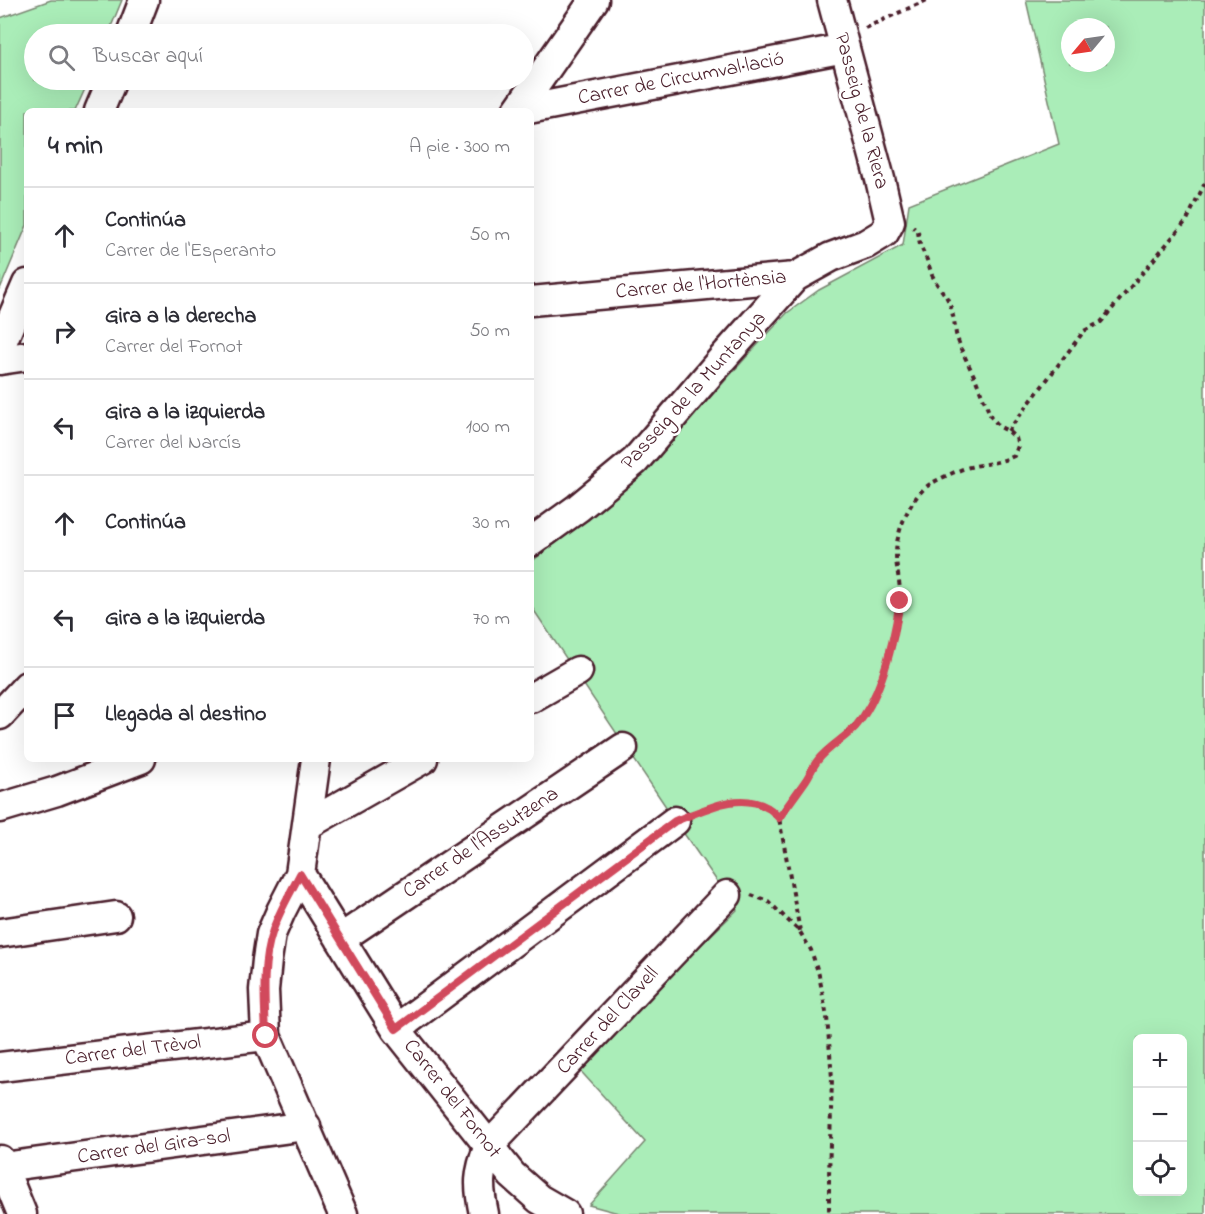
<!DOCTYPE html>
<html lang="es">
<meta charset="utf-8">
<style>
body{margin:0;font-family:"Indie Flower",sans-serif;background:#f7f7f7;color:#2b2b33}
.controls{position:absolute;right:18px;bottom:18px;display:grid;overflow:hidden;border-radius:9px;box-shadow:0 6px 24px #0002}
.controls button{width:54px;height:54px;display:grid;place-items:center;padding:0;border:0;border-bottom:2px solid #e1e1e2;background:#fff;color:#2b2b33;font:30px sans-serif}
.compass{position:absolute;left:1061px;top:18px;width:54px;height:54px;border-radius:50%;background:#fff;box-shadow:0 6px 24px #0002;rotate:241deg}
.stop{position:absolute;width:18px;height:18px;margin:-14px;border:4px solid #d1495b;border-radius:50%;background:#fff}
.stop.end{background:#d1495b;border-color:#fff;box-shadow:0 2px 6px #0008}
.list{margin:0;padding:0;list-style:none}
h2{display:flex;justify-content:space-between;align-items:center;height:78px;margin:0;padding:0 24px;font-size:26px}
h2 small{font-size:20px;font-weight:400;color:#7c7c81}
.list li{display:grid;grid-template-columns:39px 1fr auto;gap:18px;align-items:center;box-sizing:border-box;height:96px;padding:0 24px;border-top:2px solid #e1e1e2}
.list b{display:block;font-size:22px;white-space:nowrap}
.list p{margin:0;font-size:20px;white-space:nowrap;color:#7c7c81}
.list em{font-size:20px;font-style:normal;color:#7c7c81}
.icon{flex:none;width:33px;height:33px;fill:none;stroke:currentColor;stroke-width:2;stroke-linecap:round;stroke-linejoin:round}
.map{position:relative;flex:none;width:1205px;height:1214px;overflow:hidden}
.search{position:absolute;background:#fff;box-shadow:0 6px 24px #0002;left:24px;top:24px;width:510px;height:66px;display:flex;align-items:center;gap:15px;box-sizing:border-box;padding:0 21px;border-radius:33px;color:#7c7c81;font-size:22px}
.panel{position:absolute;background:#fff;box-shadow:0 6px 24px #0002;left:24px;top:108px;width:510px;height:654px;border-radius:9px}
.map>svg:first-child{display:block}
</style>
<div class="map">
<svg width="1205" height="1214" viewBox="0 0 1205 1214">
<rect width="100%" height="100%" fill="#fff"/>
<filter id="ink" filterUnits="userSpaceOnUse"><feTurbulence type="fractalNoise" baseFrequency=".0167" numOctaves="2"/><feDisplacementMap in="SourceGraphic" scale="12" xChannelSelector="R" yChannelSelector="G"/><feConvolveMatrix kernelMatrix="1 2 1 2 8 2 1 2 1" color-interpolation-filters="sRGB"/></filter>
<g filter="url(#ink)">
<!-- green -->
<path fill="#aaedb8" stroke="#7a8672" stroke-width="1.5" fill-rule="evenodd" d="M51,0h71l-14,34h-74v46h55l-14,31h-48v114l-27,64v-271z
M1026,0h179v1214h-583l-33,-9 56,-63 -69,-76 161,-156 -52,-75 -154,-229v-44l67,-51 52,-47 100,-111 37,-40 32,-23 84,-45 6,-41 150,-60zM1070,27h36v36h-36zM1138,1038h44v154h-44z"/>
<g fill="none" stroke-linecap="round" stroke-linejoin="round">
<!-- minor casing -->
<g stroke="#4a1f2b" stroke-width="33">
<path id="minor" d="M131,34l13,-34
M99,111l13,-31
M517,111l77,-111
M518,111l327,-63
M531,301l264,-24 36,-20 35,-13 18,-11 6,-11 -10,-43 -48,-179
M0,347l27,-63
M0,360l27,-4
M531,542l47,-34 57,-47 87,-102 73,-82
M531,698l47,-27
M0,715l27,-29
M316,759l-16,115 -19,37 -10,23 -4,26 -3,30 2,46 77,178
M0,808l57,-17 84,-32
M307,825l116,-66
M300,874l96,155 116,146 27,24 26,15
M0,933l116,-17
M340,939l283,-191
M396,1029l279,-208
M0,1067l266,-31
M0,1160l22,54
M3,1167l303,-41
M484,1214c-6,-28 -6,-41 5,-68l238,-251"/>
</g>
<!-- path -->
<path stroke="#4a1f2b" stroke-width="4" stroke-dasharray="4.5 4.5" stroke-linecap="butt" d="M865,28l62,-28
M1008,431l76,-100 17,-9 86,-102 18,-37
M698,812c21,-9 48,-17 70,-4 4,2 7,7 11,10l21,113
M779,818c9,-13 18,-25 26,-37 5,-7 8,-14 12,-20 10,-14 26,-22 37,-34 11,-11 20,-29 25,-43 10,-25 20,-58 21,-84 1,-16 -4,-30 -4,-46 0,-23 15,-59 36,-71 9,-5 28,-14 38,-16 16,-4 27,-3 44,-11l4,-10 -2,-8 -8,-7 -8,-4 -9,-10 -15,-37 -15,-31 -5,-15 -2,-14 -4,-16 -4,-8 -9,-12 -5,-9 -5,-15 -7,-15 -2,-13 -5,-5
M751,895l17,6 32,31 11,18 8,25 8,42 5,61 -3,98v38"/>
<!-- minor -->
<use href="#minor" stroke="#fff" stroke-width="28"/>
</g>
</g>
<g fill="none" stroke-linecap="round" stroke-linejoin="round" filter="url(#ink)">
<!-- route -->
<path stroke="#d1495b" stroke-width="8" d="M266,1036c-1,-33 -5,-71 6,-103 6,-20 18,-39 28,-59l96,155 279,-208c28,-10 63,-31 93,-13 4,2 7,6 11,10 9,-13 18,-25 27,-38 4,-6 7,-14 12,-20 10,-13 26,-21 38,-34 26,-30 38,-86 44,-125"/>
</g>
<g text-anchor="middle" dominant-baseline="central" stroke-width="5" stroke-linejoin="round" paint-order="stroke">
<!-- street labels -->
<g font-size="21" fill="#4a1f2b" stroke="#fff">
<text transform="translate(681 79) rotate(-11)">Carrer de Circumval·lació</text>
<text transform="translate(861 111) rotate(75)">Passeig de la Riera</text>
<text transform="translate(701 285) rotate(-5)">Carrer de l'Hortènsia</text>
<text transform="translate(694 391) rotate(-48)">Passeig de la Muntanya</text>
<text transform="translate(481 843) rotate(-34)">Carrer de l'Assutzena</text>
<text transform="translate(608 1021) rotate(-47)">Carrer del Clavell</text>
<text transform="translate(133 1051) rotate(-7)">Carrer del Trèvol</text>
<text transform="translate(452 1099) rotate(52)">Carrer del Fornot</text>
<text transform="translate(154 1147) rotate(-8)">Carrer del Gira-sol</text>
</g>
</g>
</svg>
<div class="controls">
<button>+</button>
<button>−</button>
<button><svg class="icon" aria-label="locate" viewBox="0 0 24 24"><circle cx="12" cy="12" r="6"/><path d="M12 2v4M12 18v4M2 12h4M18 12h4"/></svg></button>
</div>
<svg class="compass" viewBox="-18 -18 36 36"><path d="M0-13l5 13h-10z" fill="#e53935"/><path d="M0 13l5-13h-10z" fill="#7c7c81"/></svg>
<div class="stop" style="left:266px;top:1036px"></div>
<div class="stop end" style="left:900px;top:601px"></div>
<div class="search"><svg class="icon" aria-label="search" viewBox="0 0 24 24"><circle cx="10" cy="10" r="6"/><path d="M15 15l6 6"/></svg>Buscar aquí</div>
<section class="panel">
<h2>4 min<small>A pie · 300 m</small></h2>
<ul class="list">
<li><svg class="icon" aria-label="ahead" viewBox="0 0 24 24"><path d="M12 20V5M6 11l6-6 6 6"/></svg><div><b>Continúa</b><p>Carrer de l'Esperanto</p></div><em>50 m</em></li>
<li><svg class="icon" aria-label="right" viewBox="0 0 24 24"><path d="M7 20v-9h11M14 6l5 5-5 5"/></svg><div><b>Gira a la derecha</b><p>Carrer del Fornot</p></div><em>50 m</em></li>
<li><svg class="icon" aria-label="left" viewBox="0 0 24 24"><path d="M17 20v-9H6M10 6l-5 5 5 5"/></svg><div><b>Gira a la izquierda</b><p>Carrer del Narcís</p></div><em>100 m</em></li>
<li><svg class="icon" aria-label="ahead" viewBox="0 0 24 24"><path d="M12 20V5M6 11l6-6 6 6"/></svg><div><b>Continúa</b></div><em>30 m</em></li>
<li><svg class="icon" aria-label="left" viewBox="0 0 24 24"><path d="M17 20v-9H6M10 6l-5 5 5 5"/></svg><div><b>Gira a la izquierda</b></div><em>70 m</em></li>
<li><svg class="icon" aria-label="arrive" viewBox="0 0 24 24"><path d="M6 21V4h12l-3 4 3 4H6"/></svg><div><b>Llegada al destino</b></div></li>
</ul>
</section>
</div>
